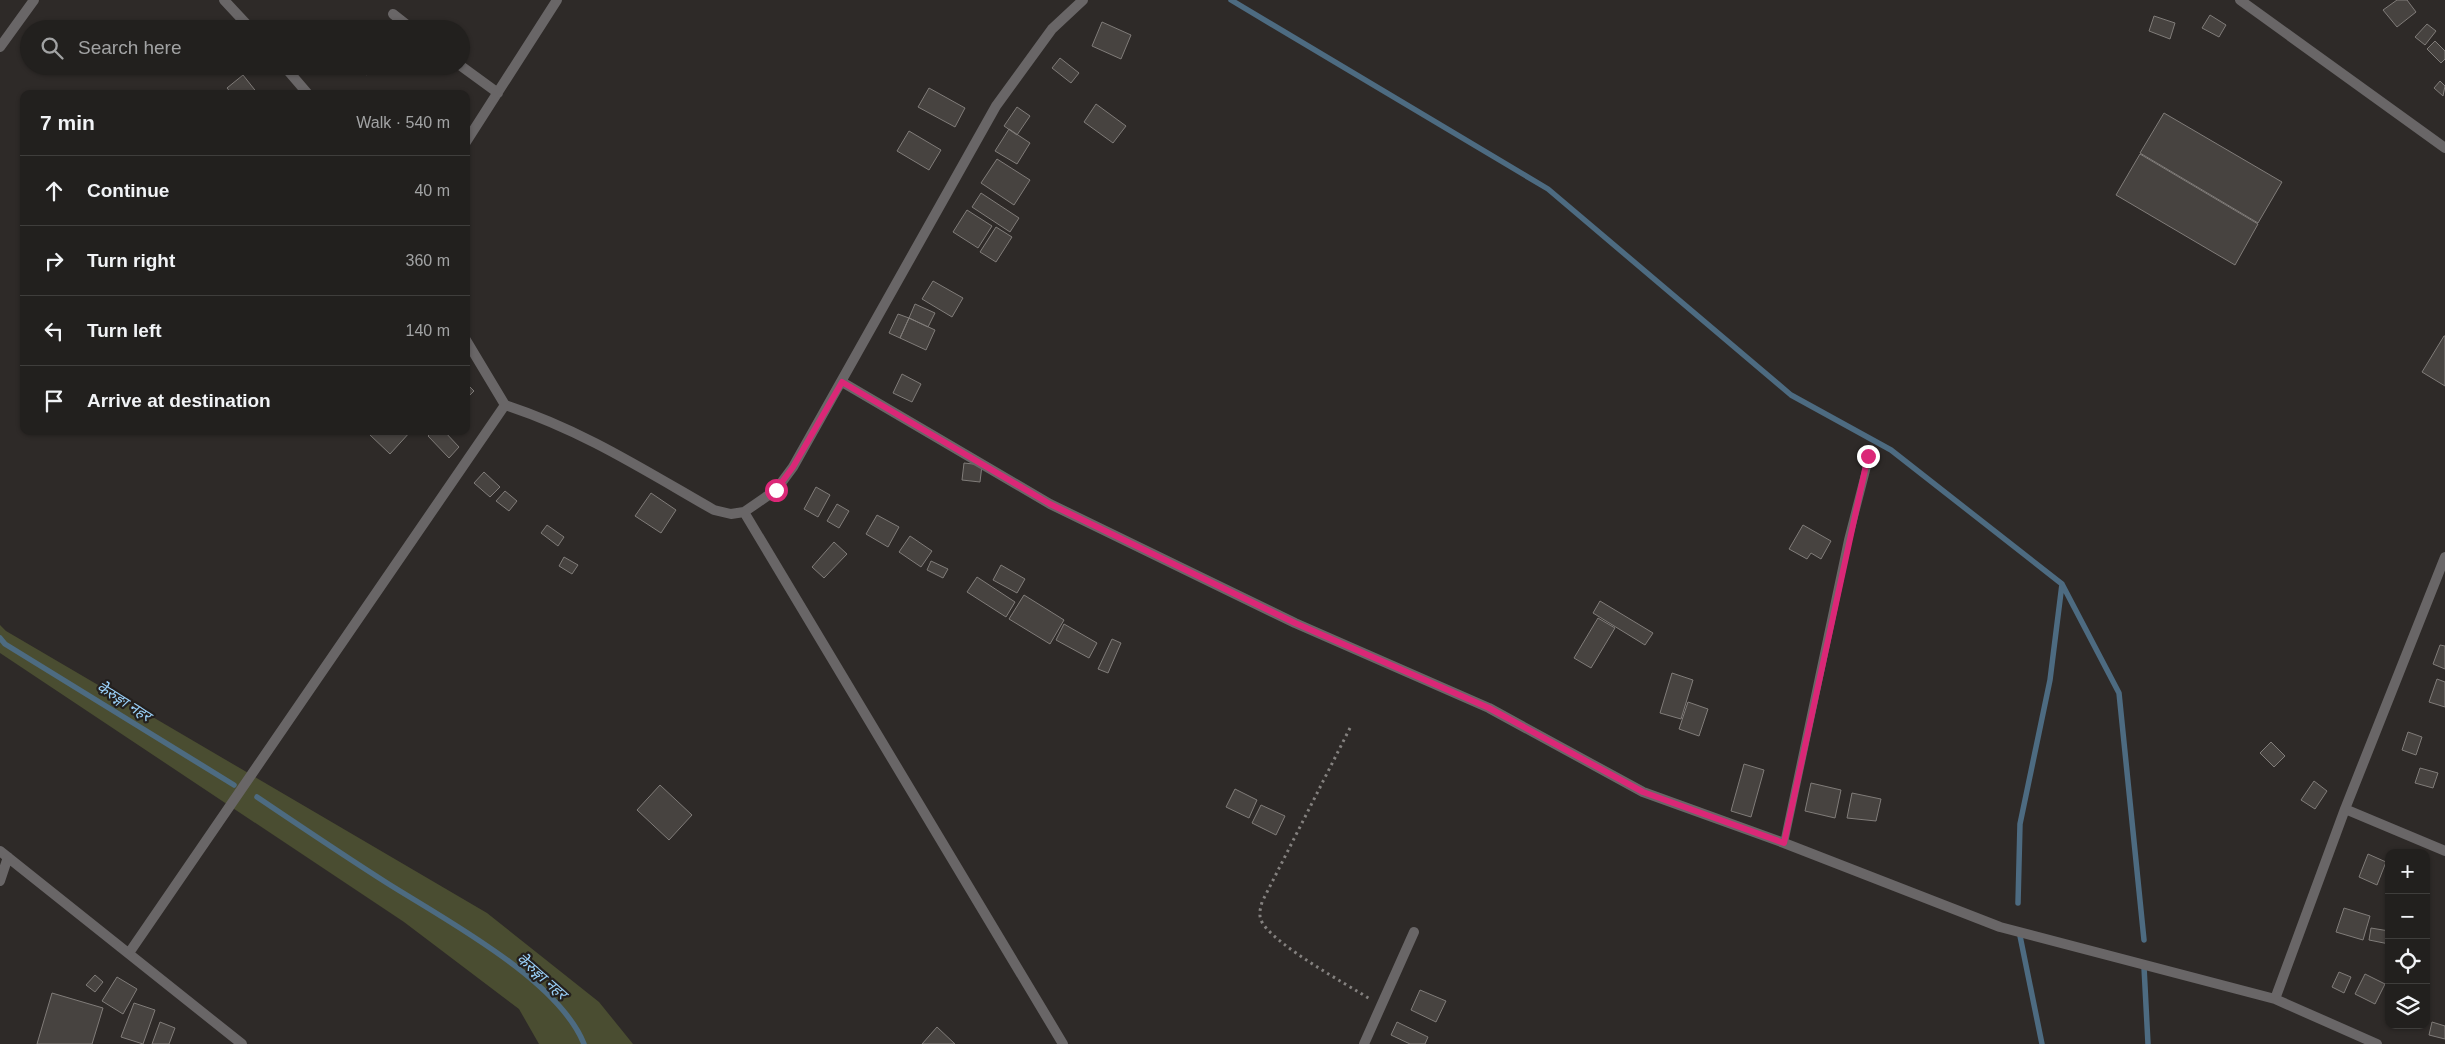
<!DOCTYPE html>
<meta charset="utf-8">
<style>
body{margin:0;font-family:Helvetica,"Noto Sans Devanagari",sans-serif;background:#2a2827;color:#f1f3f6}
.controls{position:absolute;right:15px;bottom:15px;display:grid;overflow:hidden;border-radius:10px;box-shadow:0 1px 4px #0004}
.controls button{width:45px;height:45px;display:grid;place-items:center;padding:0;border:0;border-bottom:1px solid #3f3e3c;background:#22201e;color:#f1f3f6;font:25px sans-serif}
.stop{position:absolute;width:15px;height:15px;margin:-11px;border:4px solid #db2777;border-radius:50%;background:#fff}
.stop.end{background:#db2777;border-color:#fff;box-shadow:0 1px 5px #0008}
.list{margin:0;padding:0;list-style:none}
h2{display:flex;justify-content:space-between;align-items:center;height:65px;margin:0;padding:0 20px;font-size:21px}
h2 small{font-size:16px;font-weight:400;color:#a2a3a4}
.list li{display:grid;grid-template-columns:32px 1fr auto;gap:15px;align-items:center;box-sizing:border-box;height:70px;padding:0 20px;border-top:1px solid #3f3e3c}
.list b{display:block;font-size:19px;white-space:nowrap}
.list em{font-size:16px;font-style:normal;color:#a2a3a4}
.icon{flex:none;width:28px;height:28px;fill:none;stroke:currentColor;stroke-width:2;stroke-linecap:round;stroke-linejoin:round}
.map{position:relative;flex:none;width:2445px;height:1044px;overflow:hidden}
.search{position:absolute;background:#22201e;box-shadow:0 1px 4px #0004;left:20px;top:20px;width:450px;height:55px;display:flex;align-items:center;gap:12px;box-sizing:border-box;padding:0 18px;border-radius:28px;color:#a2a3a4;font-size:19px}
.panel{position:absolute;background:#22201e;box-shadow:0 1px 4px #0004;left:20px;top:90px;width:450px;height:345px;border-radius:10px}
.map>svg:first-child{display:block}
</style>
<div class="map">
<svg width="2445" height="1044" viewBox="0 0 2445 1044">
<rect width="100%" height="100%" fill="#2e2a28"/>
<!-- green -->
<path fill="#4a4d31" d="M0,625l6,6 481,282 112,89 34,42h-94l-20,-35 -115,-87 -404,-269z"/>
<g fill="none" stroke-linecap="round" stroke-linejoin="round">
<!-- stream -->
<path stroke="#4d6b81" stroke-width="5.5" d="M1231,0l317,189 243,206 100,55 171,134 57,109 25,247
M0,638l5,6 229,141
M257,797c43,29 86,58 130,86 57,36 172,97 197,161
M2018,903l2,-79 30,-144 12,-96
M2019,931l23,113
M2144,967l4,77"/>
</g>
<!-- building -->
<path fill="#474340" stroke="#807c79" d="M2397,0h10l9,12 -19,15 -14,-17z
M2210,15l16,10 -7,12 -17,-9z
M2154,16l21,7 -5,16 -21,-8z
M1102,22l29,13 -10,24 -29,-13z
M2427,24l9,7 -11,14 -10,-8z
M2435,41l10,10v8l-4,4 -14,-14z
M1060,58l19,15 -8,10 -19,-15z
M358,66h20l-12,9z
M243,75l15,19h-26l-5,-6z
M2440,81l5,5 -2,10 -9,-8z
M929,88l36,20 -10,19 -37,-20z
M1096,104l30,22 -13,17 -29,-21z
M1017,107l13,9 -13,19 -13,-9z
M2164,113l118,69 -24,41 -118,-70z
M1009,129l21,14 -13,21 -22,-13z
M909,131l32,19 -12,20 -32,-19z
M2140,154l118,70 -23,41 -119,-70z
M997,159l33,21 -16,25 -33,-22z
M981,193l38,25 -9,14 -38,-25z
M967,210l25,16 -14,22 -25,-16z
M996,227l16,10 -16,25 -16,-10z
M933,281l30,17 -11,19 -30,-18z
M915,304l20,9 -7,14 -19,-9z
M898,314l11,4 -9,20 -11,-5z
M909,318l26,12 -9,20 -26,-12z
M2444,336h1v50l-23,-14z
M902,374l19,10 -9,18 -19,-9z
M466,383l8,8 -8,8z
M371,431h40l-21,23 -21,-20z
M433,431h11l15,16 -10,11 -21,-22z
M964,463l18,2 -2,17 -18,-2z
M484,472l16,15 -10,10 -16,-14z
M816,487l14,8 -12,22 -14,-8z
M505,491l12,10 -8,10 -13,-10z
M651,493l25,17 -15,23 -26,-17z
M837,504l12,7 -10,17 -12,-7z
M877,515l22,12 -11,20 -22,-13z
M547,525l17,12 -6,9 -17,-13z
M1803,525l28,16 -10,18 -10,-6 -4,6 -18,-10z
M910,536l22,15 -11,16 -22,-15z
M834,542l13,12 -23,24 -12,-11z
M564,557l14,8 -6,9 -13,-8z
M931,561l17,8 -5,9 -16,-8z
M1001,565l24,14 -8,14 -24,-13z
M977,577l38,25 -9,15 -39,-25z
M1024,595l40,25 -14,24 -41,-25z
M1600,601l53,32 -8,12 -52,-32z
M1598,618l17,10 -24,40 -17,-10z
M1064,624l33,19 -8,15 -33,-18z
M1112,639l9,4 -13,30 -10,-4z
M2440,645l5,1v23l-12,-5z
M1672,673l21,7 -12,39 -21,-6z
M2437,679l8,3v25l-16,-5z
M1688,702l20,7 -9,27 -20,-7z
M2408,732l14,5 -6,18 -14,-5z
M2271,742l14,14 -11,11 -14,-14z
M1744,764l20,6 -13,47 -20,-6z
M2420,768l18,5 -5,15 -18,-5z
M2314,781l13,10 -12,18 -14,-9z
M1811,783l30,7 -6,28 -30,-7z
M660,785l32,30 -23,25 -32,-30z
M1235,789l22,11 -8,18 -23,-11z
M1852,793l29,6 -5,22 -29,-3z
M1261,805l24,11 -9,19 -24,-12z
M2368,854l18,8 -9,23 -18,-8z
M2344,908l26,8 -7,24 -27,-8z
M2371,928l18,3v13l-20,-4z
M2339,972l12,5 -7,16 -12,-6z
M2365,974l20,10 -10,20 -20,-10z
M95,975l8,7 -8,10 -9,-7z
M117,977l20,12 -14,25 -21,-13z
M1420,990l26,11 -10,21 -25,-12z
M52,993l51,15 -11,36h-55z
M134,1003l21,7 -12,34 -22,-7z
M160,1022l15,6 -6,16h-17z
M1397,1022l31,15 -3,7h-15l-19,-9z
M2432,1022l13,4v13l-16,-4z
M937,1027l18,17h-33z"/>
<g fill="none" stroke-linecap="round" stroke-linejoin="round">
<!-- path -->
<path stroke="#84817f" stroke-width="3" stroke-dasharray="2.5 4" stroke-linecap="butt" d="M1350,728l-88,174c-2,8 -4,14 1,22 17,24 80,58 107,75"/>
<!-- service -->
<path stroke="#696667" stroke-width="8" d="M1784,843l64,-303 23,-89"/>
<!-- minor -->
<path stroke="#696667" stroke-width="10" d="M224,0l27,29
M2240,0l205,148
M393,14l19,15
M0,47l34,-47
M284,66l24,28
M461,66l37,27
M466,142l91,-142
M466,340l39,65
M842,382l208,122 245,119 194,85 154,84 141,51 216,84 275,72
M744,512l319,532
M2345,809l100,42
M0,851l242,193
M0,881l8,-24
M129,953l376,-548c77,25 139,65 209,105l17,4 13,-2 32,-22 17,-23 203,-361 56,-77 31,-29
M1364,1044l50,-112
M2377,1044l-102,-45 70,-190 100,-252"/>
</g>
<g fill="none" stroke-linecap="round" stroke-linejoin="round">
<!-- route -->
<path stroke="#db2777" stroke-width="6" d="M776,490l17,-23 49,-85 208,122 245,119 194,85 154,84 141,51 84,-387"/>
</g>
<g text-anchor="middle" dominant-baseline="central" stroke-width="4.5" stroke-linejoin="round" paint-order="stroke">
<!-- water labels -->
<g font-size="15" font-style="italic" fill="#99cff8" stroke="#24201e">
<text transform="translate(124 701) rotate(32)">केेरुङ्गा नहर</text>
<text transform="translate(542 976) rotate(41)">केेरुङ्गा नहर</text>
</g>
</g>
</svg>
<div class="controls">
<button>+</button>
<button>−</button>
<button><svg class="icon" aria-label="locate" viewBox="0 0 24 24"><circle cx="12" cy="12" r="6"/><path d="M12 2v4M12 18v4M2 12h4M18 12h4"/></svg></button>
<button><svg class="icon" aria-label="layers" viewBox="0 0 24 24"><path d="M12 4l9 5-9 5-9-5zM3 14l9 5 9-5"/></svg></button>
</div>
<div class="stop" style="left:776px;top:490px"></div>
<div class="stop end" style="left:1868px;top:456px"></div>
<div class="search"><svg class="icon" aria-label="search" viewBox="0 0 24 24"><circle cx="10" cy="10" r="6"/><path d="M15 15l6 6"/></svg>Search here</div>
<section class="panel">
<h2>7 min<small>Walk · 540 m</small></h2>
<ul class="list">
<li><svg class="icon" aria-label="ahead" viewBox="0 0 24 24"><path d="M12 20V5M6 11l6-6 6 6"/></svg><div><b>Continue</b></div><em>40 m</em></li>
<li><svg class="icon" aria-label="right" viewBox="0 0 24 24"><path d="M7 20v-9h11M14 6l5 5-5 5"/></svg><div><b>Turn right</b></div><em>360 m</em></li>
<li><svg class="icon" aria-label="left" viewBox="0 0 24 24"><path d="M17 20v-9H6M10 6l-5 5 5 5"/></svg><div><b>Turn left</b></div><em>140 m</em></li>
<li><svg class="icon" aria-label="arrive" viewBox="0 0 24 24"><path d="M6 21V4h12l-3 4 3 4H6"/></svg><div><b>Arrive at destination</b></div></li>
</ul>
</section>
</div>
